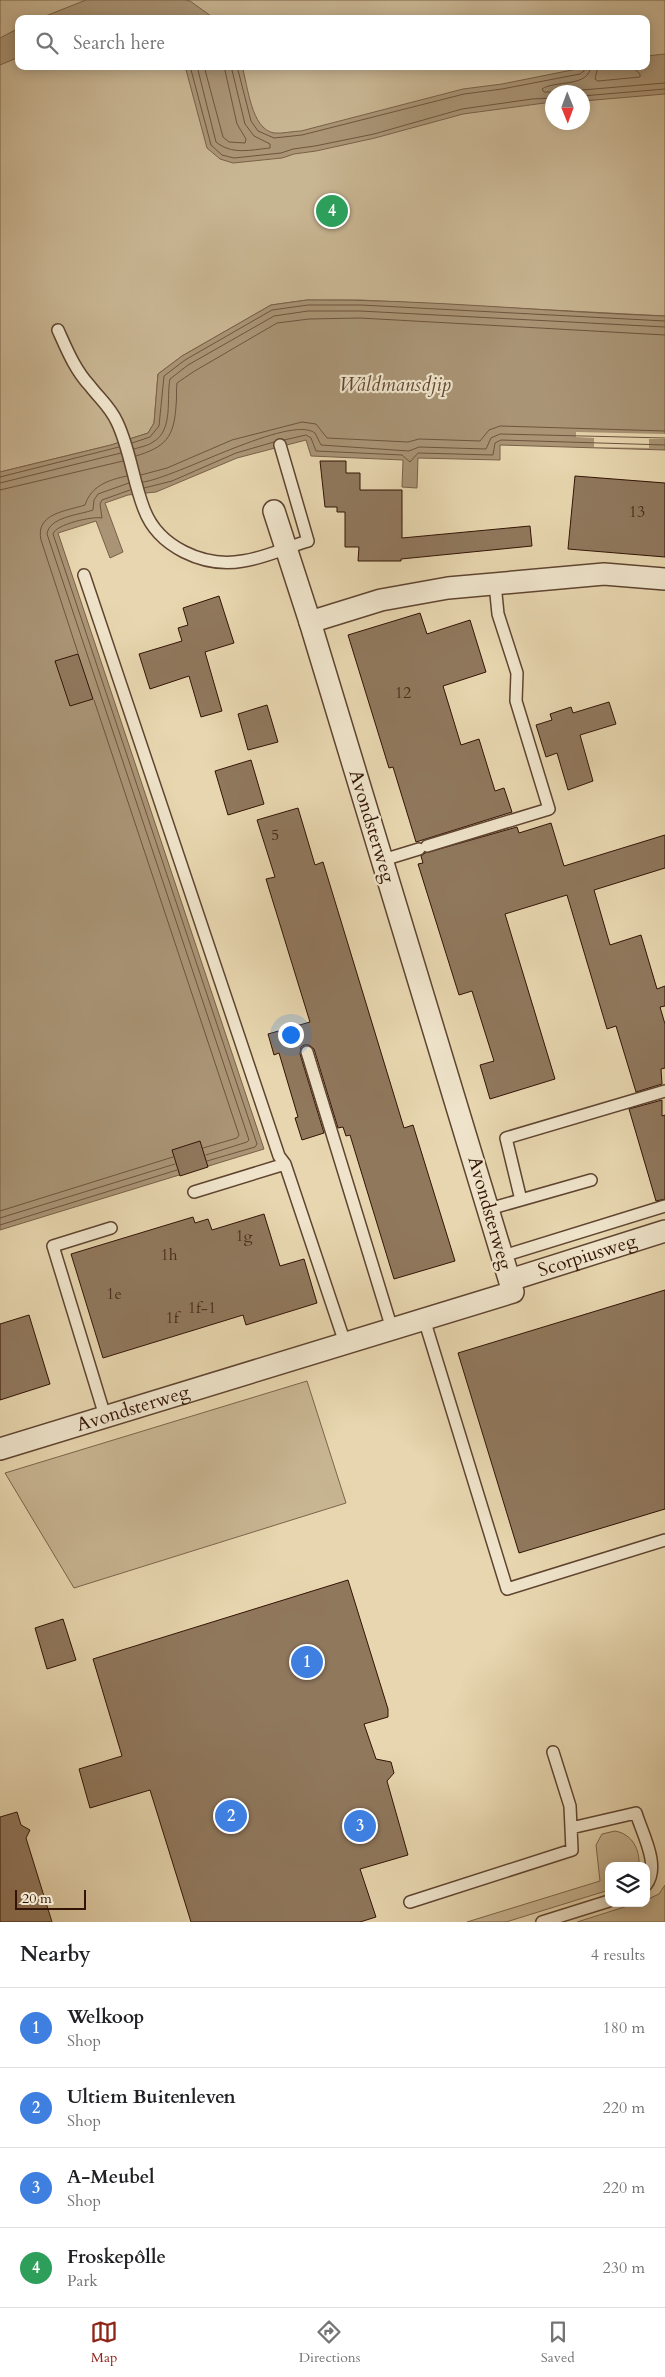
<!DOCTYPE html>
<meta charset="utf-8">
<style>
body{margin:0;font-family:Cardo,serif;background:#f6f6f6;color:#202124}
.controls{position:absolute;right:15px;bottom:15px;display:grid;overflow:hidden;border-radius:10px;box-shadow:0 2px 12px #0003}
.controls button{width:45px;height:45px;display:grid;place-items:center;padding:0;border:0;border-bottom:1px solid #e0e0e0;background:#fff;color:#202124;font:25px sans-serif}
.compass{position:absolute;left:545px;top:85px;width:45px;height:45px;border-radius:50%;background:#fff;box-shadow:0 2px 12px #0003;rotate:179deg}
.scale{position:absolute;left:15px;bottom:12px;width:71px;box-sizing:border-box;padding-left:5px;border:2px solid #321305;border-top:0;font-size:14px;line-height:18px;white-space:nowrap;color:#321305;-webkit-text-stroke:4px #efe4cb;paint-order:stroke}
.you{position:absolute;left:290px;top:1034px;width:18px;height:18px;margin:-12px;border:4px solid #fff;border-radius:50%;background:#1a73e8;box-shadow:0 0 0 8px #1a73e833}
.badge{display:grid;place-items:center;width:32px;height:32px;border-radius:50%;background:#8f2418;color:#fff;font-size:16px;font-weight:700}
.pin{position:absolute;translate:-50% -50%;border:2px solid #fff;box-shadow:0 1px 5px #0006}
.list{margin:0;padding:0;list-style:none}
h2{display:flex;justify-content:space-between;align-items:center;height:65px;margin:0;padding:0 20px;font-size:21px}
h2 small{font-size:16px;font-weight:400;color:#757577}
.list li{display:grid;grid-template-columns:32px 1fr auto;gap:15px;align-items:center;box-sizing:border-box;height:80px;padding:0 20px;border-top:1px solid #e0e0e0}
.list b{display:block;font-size:19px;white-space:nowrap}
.list p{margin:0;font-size:16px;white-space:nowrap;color:#757577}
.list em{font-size:16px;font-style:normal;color:#757577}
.icon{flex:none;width:28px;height:28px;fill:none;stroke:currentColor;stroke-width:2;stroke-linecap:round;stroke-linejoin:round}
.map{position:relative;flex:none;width:665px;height:1922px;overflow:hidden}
.search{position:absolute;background:#fff;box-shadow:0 2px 12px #0003;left:15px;right:15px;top:15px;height:55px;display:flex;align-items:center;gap:12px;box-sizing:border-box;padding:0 18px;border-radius:10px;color:#757577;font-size:19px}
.sheet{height:385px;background:#fff}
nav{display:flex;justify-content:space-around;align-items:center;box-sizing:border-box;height:70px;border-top:1px solid #e0e0e0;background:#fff;font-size:14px;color:#757577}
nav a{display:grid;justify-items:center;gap:2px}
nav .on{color:#8f2418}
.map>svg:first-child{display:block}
</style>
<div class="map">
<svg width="665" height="1922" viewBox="0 0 665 1922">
<rect width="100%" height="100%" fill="#e7d6af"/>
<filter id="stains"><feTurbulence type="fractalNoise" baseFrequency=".004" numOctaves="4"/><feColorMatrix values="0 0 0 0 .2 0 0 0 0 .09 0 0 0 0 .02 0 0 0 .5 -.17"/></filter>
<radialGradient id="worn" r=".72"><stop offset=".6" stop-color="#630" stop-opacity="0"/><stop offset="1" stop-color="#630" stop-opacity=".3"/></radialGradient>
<!-- green -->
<path fill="#c8b592" stroke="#7d644c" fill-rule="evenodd" d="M0,0h665v316l-304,-16h-54l-36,5 -89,51 -24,18 -4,49 -6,10 -37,12 -111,27zM19,19h627v47h-627zM552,92h30v30h-30z
M307,1381l39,122 -272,85 -69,-115z
M615,1831c17,3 25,18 24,35h-30v24l-103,32h-39l133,-41 -4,-36 6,-11z
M665,1885v37h-88l60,-19h9v-3l13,-6z"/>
<!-- water -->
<path fill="#a99475" stroke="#796048" d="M86,0h99l5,1 25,18h-177z
M19,28v29l-19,8v-27z
M665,54v40l-82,7 -1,-9h-30v10l-89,12 -88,24 -59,13 -22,3 -12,4 -49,5 -13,-4 -13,-11 -22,-82h57c6,20 9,63 32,67 8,1 19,-2 27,-2l162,-42 39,-5 90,-18h54v-10z
M307,300c120,-1 239,12 358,16v134l-165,-5v15l-82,-2 -1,30 -15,-1 1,-27 -92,-4 -5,-16 -69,18 -81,34 -28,3 -23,8 18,49 -13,6 -14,-37 -38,12 206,616 -264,81v-758l111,-27 37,-12 6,-10 4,-49 24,-18 89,-51z"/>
<!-- pier -->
<path fill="#e7d6af" d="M576,432l89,2v5h-16v9l-55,-1v-9l-18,-1z"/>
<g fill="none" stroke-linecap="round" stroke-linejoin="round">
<!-- shore -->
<path stroke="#6e543d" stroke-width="1" d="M190,66l21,79 11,10 12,3 47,-5 12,-4 22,-3 59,-12 88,-25 70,-10 20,-1
M197,66l19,76c16,13 34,8 54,6v-4l-16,-8 -9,-12 -14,-58
M204,66l19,71 6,5 16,1 1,-4 -9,-15 -13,-58
M237,66l14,55 7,10 16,7 28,-3 162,-41 38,-5 78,-15 4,-3 1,-5
M598,66l-3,13 3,2 42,-4v-3l-9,-8
M557,92h-13l-2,-3c13,-9 47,-1 49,-23
M576,92l6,-2 83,-7
M582,96l83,-7
M284,440l22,-5 5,3 5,13 86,4 8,7 8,-9 75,2 2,-12 6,-3 164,5
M132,443l18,-6 9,-11 5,-50 21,-16 87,-50 36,-5h53l304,16
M134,449c6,-2 14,-3 19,-7 21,-12 13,-44 17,-63l18,-14 86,-49 34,-5h52l305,16
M136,456c29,-9 38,-18 40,-50 1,-8 0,-16 1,-23l16,-11 84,-49 32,-4 51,-1 305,17
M141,475l26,-7 65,-28 70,-18 14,2 11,14 81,4 11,-3 61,2 9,-11 11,-4 165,5
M0,477l119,-30
M143,482c33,-4 147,-68 172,-49l6,12 88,6 10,-4 67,2 5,-11 9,-4 165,4
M0,483l121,-30
M129,483l-31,11 -4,6 -1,10c-14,5 -44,7 -46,24l202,606 -2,2 -41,13
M144,488l28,-7 64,-28 38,-11
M0,490l123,-29
M130,490l-28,10 -2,4 2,14c-9,-2 -46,6 -49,16l204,610 -2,3 -48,14
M78,653l-37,-113c-6,-27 26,-29 44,-35 6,-19 23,-25 42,-29
M94,700l145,435 -2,3 -34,10
M0,1211l173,-54
M0,1218l175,-54
M0,1225l177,-55"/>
</g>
<!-- building -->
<path fill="#90785d" stroke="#321305" d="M320,461h26v12h14v17h42v48l128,-12 2,20 -131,13v2h-43l1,-14h-14v-35h-8v-5h-12z
M575,476l90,7v74l-97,-8z
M219,596l15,47 -29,9 17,59 -21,6 -12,-41 -39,13 -11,-35 43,-13 -4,-13 10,-3 -5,-17z
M420,613l7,21 43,-14 16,52 -43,14 18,59 18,-6 16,52 9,-3 8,24 -96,30 -23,-75 -4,1 -41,-133z
M78,654l15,45 -23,7 -15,-45z
M609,702l7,22 -36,11 13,46 -25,9 -11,-37 -11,4 -10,-32 16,-5 -2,-6 21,-7 2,6z
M267,705l11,37 -30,8 -10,-36z
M251,760l13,44 -36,11 -13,-44z
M298,808l17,57 8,-3 81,266 9,-3 42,136 -61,18 -44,-144 -4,1 -3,-9 -5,1 -24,-79 -5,-4h-5l-3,2 -1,7 24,79 -22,7 -7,-22 3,-1 -19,-64 -5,2 -6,-21 42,-12 -44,-143 9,-2 -18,-57z
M551,823l13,43 101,-31v33l-71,22 16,55 31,-10 16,54 8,-3v20l-5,1 5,17v44l-4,1 1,15 -26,8 -20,-66 -9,3 -40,-134 -62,19 50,165 -65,20 -10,-34 14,-4 -22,-70 -13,4 -41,-131 5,-1 -2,-7 4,-3 92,-26 2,6z
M662,1100v16l3,-1v84l-9,2 -27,-92z
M200,1141l8,26 -28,9 -8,-26z
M264,1214l16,52 24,-7 13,44 -71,22 -3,-10 -140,43 -32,-104 122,-37 2,6 13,-4 4,11z
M665,1290v219l-146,44 -61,-200z
M29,1315l21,69 -50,16v-76z
M348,1580l40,129v8l-24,7 12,35 15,3 3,11 -7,8 21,74 -48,14 16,48 -16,5h-169l-41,-132 -60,18 -11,-39 43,-13 -29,-97z
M63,1619l13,41 -29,9 -12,-41z
M17,1812l4,13 9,5 -4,8 26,84h-52v-105z"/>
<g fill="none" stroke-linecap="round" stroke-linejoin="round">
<!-- service casing -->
<g stroke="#5f4430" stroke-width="14">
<path id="service" d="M58,330c9,20 17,40 32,56 10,13 20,21 27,36 13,27 16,59 27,87 14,38 60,59 99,52 22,-3 44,-14 65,-20l-28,-96
M84,575l195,581 6,8
M427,846l122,-37 -33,-108 1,-28 -19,-59 -3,-30
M383,860l36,-11
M307,1052l85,277
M194,1192l91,-28 60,179
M521,1200l-15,-62 159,-47
M489,1209l102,-29
M503,1256l162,-50
M424,1319l83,270 158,-49
M105,1416l-52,-170 58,-18
M571,1828l65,-15c6,20 25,53 10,72
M410,1902l162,-52 -2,-44 -17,-54
M542,1922l67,-21"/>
</g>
<!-- minor casing -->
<g stroke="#5f4430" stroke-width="24">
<g id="minor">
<path d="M274,511l36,111"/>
<path id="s1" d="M510,1280l155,-49"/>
<path id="s2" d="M0,1449l513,-157 -203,-670 71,-22 67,-12 156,-14 61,5"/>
</g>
</g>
<!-- service -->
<use href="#service" stroke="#efe4cb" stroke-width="11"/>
<!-- minor -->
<use href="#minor" stroke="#efe4cb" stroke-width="21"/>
</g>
<g text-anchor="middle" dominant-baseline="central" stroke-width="4.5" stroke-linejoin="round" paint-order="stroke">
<!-- number labels -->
<g font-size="16" fill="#4a2c1b">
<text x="637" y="512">13</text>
<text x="403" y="693">12</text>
<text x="275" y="835">5</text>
<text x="244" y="1236">1g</text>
<text x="169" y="1255">1h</text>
<text x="114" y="1294">1e</text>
<text x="202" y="1308">1f-1</text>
<text x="172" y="1318">1f</text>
</g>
<!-- street labels -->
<g font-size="19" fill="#321305" stroke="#efe4cb">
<text transform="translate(372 826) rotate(73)">Avondsterweg</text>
<text transform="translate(490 1213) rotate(74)">Avondsterweg</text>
<text stroke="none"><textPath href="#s1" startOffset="81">Scorpiusweg</textPath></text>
<text stroke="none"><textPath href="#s2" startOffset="139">Avondsterweg</textPath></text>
</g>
<!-- water labels -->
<g font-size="20" font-style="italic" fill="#624732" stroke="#efe4cb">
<text x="395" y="384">Wâldmansdjip</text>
</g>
</g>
<rect width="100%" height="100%" filter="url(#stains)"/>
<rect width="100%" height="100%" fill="url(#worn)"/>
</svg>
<div class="controls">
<button><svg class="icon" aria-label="layers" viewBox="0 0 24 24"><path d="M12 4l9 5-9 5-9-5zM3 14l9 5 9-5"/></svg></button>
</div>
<svg class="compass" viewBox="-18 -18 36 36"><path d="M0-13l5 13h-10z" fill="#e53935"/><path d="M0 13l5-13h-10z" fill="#757577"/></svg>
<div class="scale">20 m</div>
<div class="you"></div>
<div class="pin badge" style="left:307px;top:1662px;background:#3f7fe0">1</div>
<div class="pin badge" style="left:231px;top:1816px;background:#3f7fe0">2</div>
<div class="pin badge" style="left:360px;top:1826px;background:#3f7fe0">3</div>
<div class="pin badge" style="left:332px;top:211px;background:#2e9e5b">4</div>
<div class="search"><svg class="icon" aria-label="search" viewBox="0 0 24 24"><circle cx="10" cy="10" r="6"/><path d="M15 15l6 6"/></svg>Search here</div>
</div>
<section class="sheet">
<h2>Nearby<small>4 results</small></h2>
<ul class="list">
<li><span class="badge" style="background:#3f7fe0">1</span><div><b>Welkoop</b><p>Shop</p></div><em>180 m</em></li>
<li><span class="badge" style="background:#3f7fe0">2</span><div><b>Ultiem Buitenleven</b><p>Shop</p></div><em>220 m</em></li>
<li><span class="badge" style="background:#3f7fe0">3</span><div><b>A-Meubel</b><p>Shop</p></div><em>220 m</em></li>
<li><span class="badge" style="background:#2e9e5b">4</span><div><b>Froskepôlle</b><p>Park</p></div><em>230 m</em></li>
</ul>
</section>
<nav>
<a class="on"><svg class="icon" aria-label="map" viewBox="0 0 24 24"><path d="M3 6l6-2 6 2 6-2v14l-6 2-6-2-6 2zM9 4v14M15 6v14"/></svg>Map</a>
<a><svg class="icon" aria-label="directions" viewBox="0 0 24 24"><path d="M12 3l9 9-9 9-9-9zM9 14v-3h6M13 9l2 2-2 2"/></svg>Directions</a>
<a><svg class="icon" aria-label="saved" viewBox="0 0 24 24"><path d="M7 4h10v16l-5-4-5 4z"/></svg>Saved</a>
</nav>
